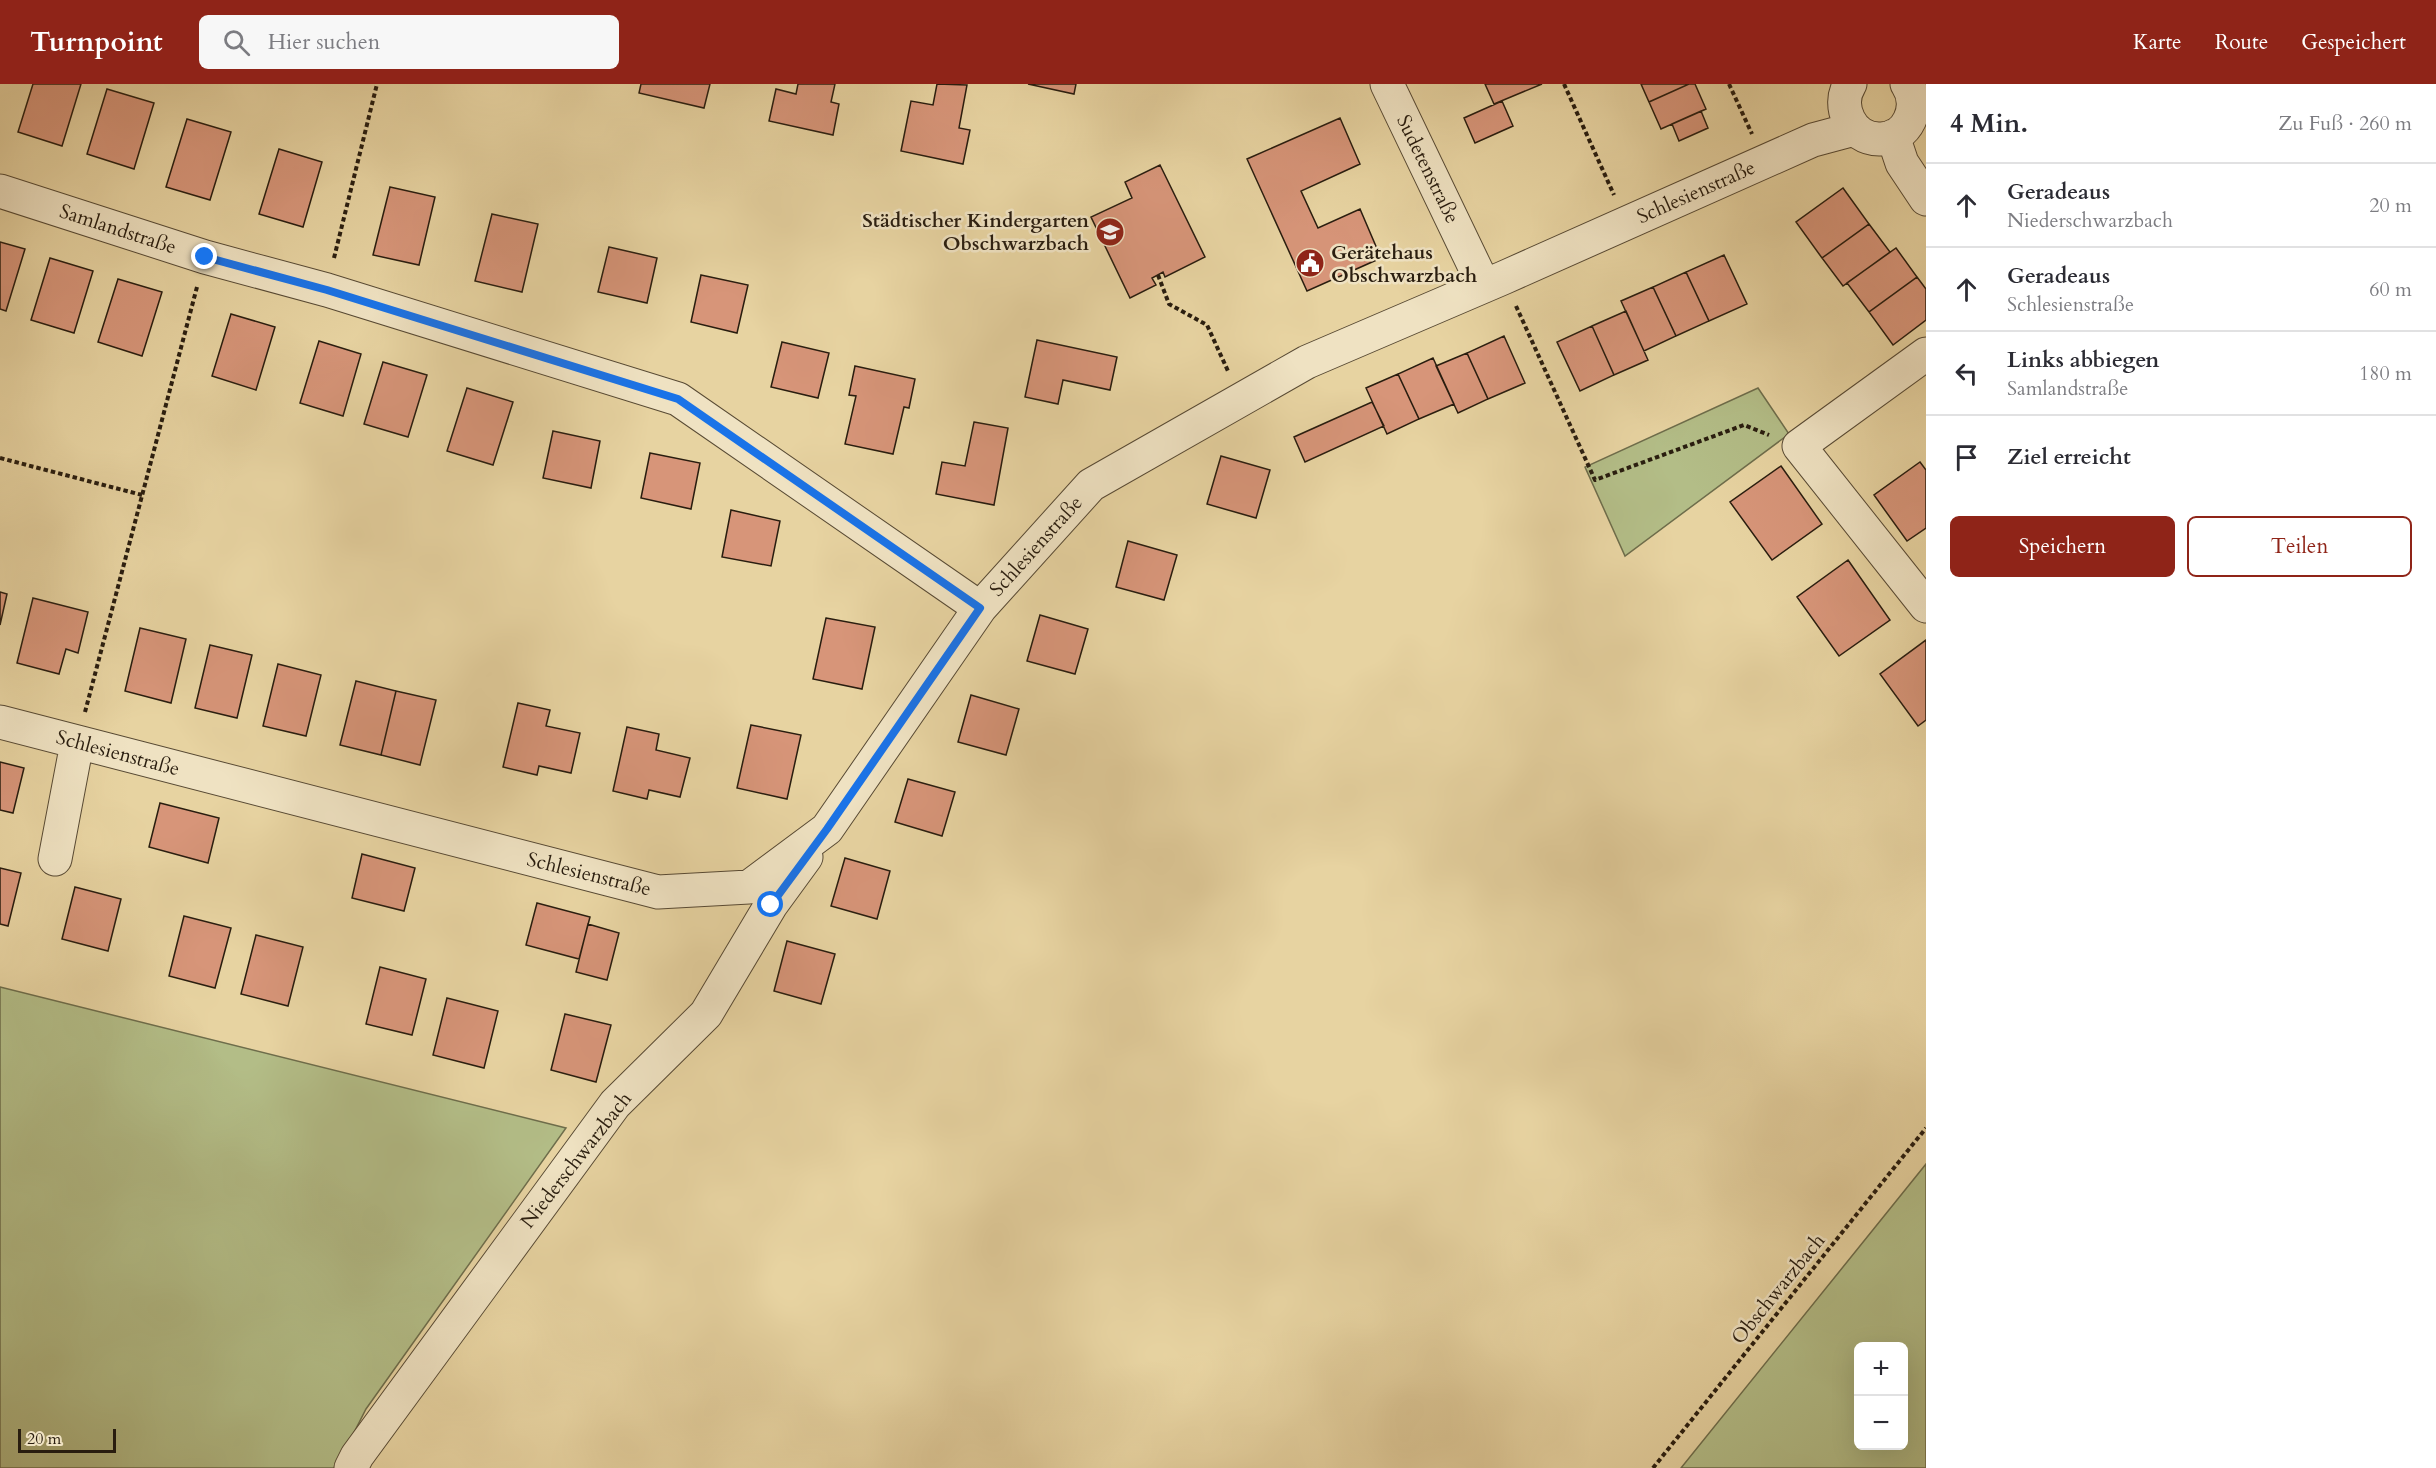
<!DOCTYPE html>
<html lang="de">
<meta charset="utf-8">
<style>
body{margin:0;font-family:Cardo,serif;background:#f7f7f7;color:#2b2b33}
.controls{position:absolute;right:18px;bottom:18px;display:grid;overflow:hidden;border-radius:9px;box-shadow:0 6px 24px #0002}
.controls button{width:54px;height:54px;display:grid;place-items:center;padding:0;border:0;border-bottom:2px solid #e1e1e2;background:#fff;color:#2b2b33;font:30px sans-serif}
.scale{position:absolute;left:18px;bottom:15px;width:98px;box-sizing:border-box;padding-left:6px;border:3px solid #291d0f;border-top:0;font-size:16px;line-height:21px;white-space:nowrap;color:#291d0f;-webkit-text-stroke:4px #efe2c2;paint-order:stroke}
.stop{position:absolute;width:18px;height:18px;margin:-14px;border:4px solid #1a73e8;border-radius:50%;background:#fff}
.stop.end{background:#1a73e8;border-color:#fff;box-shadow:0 2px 6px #0008}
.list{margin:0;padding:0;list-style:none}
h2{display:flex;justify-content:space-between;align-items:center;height:78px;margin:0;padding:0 24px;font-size:26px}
h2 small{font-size:20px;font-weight:400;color:#7c7c81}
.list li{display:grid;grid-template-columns:39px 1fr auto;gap:18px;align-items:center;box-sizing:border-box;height:84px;padding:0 24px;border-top:2px solid #e1e1e2}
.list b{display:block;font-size:22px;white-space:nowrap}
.list p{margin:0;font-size:20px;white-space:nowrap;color:#7c7c81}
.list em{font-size:20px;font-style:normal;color:#7c7c81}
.actions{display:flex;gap:12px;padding:18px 24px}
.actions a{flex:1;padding:14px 0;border:2px solid #8f2418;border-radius:9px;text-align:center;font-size:21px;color:#8f2418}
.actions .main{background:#8f2418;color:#fff}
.icon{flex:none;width:33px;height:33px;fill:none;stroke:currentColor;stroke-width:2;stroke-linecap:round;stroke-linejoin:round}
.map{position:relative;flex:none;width:1926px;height:1384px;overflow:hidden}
header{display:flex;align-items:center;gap:36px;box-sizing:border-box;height:84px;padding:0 30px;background:#8f2418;color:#fff}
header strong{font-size:28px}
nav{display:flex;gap:33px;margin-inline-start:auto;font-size:21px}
.search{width:420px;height:54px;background:#f7f7f7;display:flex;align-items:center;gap:15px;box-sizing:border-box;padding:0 21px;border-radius:9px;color:#7c7c81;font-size:22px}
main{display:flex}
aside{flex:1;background:#fff}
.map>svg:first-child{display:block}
</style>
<header>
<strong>Turnpoint</strong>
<div class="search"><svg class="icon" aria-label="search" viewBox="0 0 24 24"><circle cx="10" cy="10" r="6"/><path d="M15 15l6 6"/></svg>Hier suchen</div>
<nav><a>Karte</a><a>Route</a><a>Gespeichert</a></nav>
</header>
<main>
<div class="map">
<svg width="1926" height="1384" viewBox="0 0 1926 1384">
<rect width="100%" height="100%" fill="#e7d3a1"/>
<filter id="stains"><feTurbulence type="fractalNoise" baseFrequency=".00333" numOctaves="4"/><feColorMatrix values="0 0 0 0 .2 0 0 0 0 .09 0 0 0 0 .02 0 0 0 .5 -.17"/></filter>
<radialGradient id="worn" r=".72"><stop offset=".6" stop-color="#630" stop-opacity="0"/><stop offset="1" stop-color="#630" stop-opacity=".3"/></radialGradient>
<!-- green -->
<path fill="#b3bd87" stroke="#6e6d4b" stroke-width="1.5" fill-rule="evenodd" d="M1758,304l31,46 -164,122 -40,-89z
M0,903l566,141 -200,281 -30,59h-336z
M1926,1080v304h-245zM1858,1262h46v100h-46z"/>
<!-- building -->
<path fill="#d79579" stroke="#291d0f" stroke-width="1.5" d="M33,0h48l-19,62 -44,-14z
M641,0h69l-6,24 -65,-15z
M798,0h37l-4,18 8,2 -6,31 -64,-14 7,-32 20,5z
M937,0l30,1 -8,43 11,2 -7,34 -62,-13 10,-50 22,4z
M1028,0h48l-2,10z
M1485,0h57l-48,20z
M1641,0h48l-40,18z
M1689,0h6l11,25 -45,20 -12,-27z
M107,5l47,14 -20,66 -47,-15z
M1502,17l11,25 -38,17 -11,-25z
M1701,27l7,17 -29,13 -7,-17z
M1340,34l20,46 -59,27 17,37 42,-19 21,49 -74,33 -60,-132z
M187,35l44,13 -21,68 -44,-13z
M279,65l43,13 -19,65 -44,-13z
M1160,81l45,92 -40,20 -2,-5 -11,6 4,7 -26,13 -39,-81 41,-19 -7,-16z
M390,103l45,10 -16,68 -46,-10z
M1843,104l26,36 -47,34 -26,-36z
M492,130l46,10 -16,68 -47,-11z
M1869,140l21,28 -47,34 -21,-28z
M0,158l25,7 -19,62 -6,-2z
M609,163l48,11 -10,45 -49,-11z
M1896,164l21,29 -48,35 -22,-29z
M1724,171l23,49 -38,17 -23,-49z
M50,174l43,13 -19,62 -43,-13z
M1686,188l23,49 -33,15 -23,-49z
M701,191l47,10 -11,48 -46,-11z
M1917,193l9,12v31l-33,25 -24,-33z
M118,195l44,13 -20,64 -44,-14z
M1653,203l23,49 -32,15 -23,-50z
M1626,227l22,49 -34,15 -22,-49z
M231,230l44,13 -19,63 -44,-14z
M1592,242l22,49 -34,16 -23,-49z
M1504,252l21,47 -37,16 -21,-46z
M1037,256l80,17 -7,33 -47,-10 -5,24 -33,-7z
M319,257l42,13 -18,62 -43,-13z
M782,258l47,11 -11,45 -47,-11z
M1467,269l21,46 -30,14 -22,-47z
M1433,274l21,46 -35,15 -21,-45z
M383,278l44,13 -19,62 -44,-13z
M855,282l60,13 -6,29 -5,-1 -11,47 -48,-10 11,-48 -7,-1z
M1398,290l21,45 -32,15 -21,-46z
M467,304l46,14 -20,63 -46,-14z
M1372,318l12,24 -79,36 -11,-25z
M974,338l34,6 -14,77 -58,-11 6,-32 23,4z
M553,347l47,10 -9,47 -48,-10z
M650,369l50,10 -9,46 -50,-11z
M1221,372l49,14 -14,48 -49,-14z
M1920,378l6,8v58l-19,13 -33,-46z
M1781,382l41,58 -50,36 -42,-58z
M731,426l49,11 -9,45 -49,-9z
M1128,457l49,14 -13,45 -48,-13z
M1848,476l42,60 -51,36 -42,-59z
M0,508l7,2 -7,31z
M33,514l55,14 -10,41 -12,-4 -7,25 -42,-11z
M1040,531l48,14 -13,45 -48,-13z
M826,534l49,9 -13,62 -49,-10z
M140,544l46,11 -15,64 -46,-12z
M1926,556v80l-8,6 -38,-52z
M210,561l42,10 -15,63 -42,-10z
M278,580l43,11 -15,61 -43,-10z
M356,597l40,10 -15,64 -41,-10z
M396,607l40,9 -16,65 -39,-10z
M971,611l48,14 -13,46 -48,-13z
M518,619l32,7 -4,16 34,7 -9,40 -32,-7 -2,9 -34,-8z
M751,641l50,10 -14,64 -50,-11z
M627,643l32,7 -3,16 34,8 -10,39 -31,-7 -2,9 -34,-8z
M0,678l24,6 -11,45 -13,-3z
M908,695l47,13 -13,44 -47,-14z
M160,719l59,15 -11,45 -59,-16z
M362,770l53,14 -11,43 -52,-13z
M845,774l45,13 -13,48 -46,-13z
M0,784l21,5 -13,53 -8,-2z
M75,803l46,12 -13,52 -46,-12z
M537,819l53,14 -11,42 -53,-14z
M184,832l47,12 -16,60 -46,-12z
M588,840l31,9 -12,47 -31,-8z
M256,851l47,12 -15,59 -47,-12z
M787,857l48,13 -14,50 -47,-13z
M380,883l46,12 -14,56 -46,-11z
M447,914l51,13 -14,57 -51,-13z
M565,930l46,11 -15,57 -45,-12z"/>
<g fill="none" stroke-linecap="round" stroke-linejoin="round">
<!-- minor casing -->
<g stroke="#584a34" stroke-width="35">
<path id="minor" d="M1387,0l97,202
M1850,0c-14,22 1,55 29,55 29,1 43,-33 28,-55
M1893,52l9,27 24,36
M0,107l205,66 122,33 351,109 302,209
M1926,270l-127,92 127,160
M0,638l658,170 91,-5 78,-58 153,-221 111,-123 216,-123 196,-84 310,-138 41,-11
M55,775l22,-116
M351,1384l6,-12 258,-352 91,-90 65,-109 35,-48"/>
</g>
<!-- path -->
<path stroke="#291d0f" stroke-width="4" stroke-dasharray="4.5 3" stroke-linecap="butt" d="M1564,0l50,111
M1729,0l23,50
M334,174l43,-174
M1158,191l11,29 38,21 21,46
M1516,222l79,174 149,-55 25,10
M0,374l142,37
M85,628l112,-425
M1653,1384l273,-340"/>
<!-- minor -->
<use href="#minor" stroke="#efe2c2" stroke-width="33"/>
</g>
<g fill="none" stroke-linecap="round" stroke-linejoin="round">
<!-- route -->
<path stroke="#1a73e8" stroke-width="8" d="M205,173l122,33 351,109 302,209 -153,221 -56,76"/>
</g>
<!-- icons -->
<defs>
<g id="school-disc" transform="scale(1.5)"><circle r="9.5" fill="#8f2418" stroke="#efe2c2"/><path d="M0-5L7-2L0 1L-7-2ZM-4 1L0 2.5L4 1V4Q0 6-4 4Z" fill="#fff"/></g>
<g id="civic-disc" transform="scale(1.5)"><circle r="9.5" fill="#8f2418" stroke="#efe2c2"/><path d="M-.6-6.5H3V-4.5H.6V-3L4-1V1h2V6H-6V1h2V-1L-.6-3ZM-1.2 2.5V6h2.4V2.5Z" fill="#fff"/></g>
</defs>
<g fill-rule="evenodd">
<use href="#school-disc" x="1110" y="148"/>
<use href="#civic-disc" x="1310" y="179"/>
</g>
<g text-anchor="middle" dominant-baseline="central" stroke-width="5" stroke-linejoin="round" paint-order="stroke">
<!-- street labels -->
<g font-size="20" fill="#291d0f" stroke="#efe2c2">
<text transform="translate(1428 85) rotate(64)">Sudetenstraße</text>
<text transform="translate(1696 108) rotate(-24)">Schlesienstraße</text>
<text transform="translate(118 145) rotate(18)">Samlandstraße</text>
<text transform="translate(1036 462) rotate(-48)">Schlesienstraße</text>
<text transform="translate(118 669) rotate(15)">Schlesienstraße</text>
<text transform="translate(589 790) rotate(14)">Schlesienstraße</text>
<text transform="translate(576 1076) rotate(-52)">Niederschwarzbach</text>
<text transform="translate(1778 1205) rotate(-51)">Obschwarzbach</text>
</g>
<!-- poi labels -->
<g font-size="20" font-weight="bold" fill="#291d0f" stroke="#efe2c2" text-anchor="end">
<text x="1089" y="136">Städtischer Kindergarten<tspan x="1089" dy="23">Obschwarzbach</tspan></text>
<text x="1331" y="168" text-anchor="start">Gerätehaus<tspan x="1331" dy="23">Obschwarzbach</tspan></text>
</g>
</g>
<rect width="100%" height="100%" filter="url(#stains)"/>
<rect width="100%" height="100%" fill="url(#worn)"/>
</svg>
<div class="controls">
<button>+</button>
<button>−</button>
</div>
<div class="scale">20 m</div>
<div class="stop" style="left:771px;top:821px"></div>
<div class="stop end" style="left:205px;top:173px"></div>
</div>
<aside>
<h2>4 Min.<small>Zu Fuß · 260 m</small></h2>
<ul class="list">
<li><svg class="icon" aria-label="ahead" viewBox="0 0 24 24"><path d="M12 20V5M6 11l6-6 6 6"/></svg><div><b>Geradeaus</b><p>Niederschwarzbach</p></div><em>20 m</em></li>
<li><svg class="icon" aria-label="ahead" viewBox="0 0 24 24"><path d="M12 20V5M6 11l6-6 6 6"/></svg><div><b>Geradeaus</b><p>Schlesienstraße</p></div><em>60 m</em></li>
<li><svg class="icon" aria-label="left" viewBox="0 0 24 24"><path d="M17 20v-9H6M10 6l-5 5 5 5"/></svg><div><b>Links abbiegen</b><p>Samlandstraße</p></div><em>180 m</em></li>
<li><svg class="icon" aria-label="arrive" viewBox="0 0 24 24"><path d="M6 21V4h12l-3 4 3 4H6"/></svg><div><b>Ziel erreicht</b></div></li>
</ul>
<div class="actions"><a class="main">Speichern</a><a>Teilen</a></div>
</aside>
</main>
